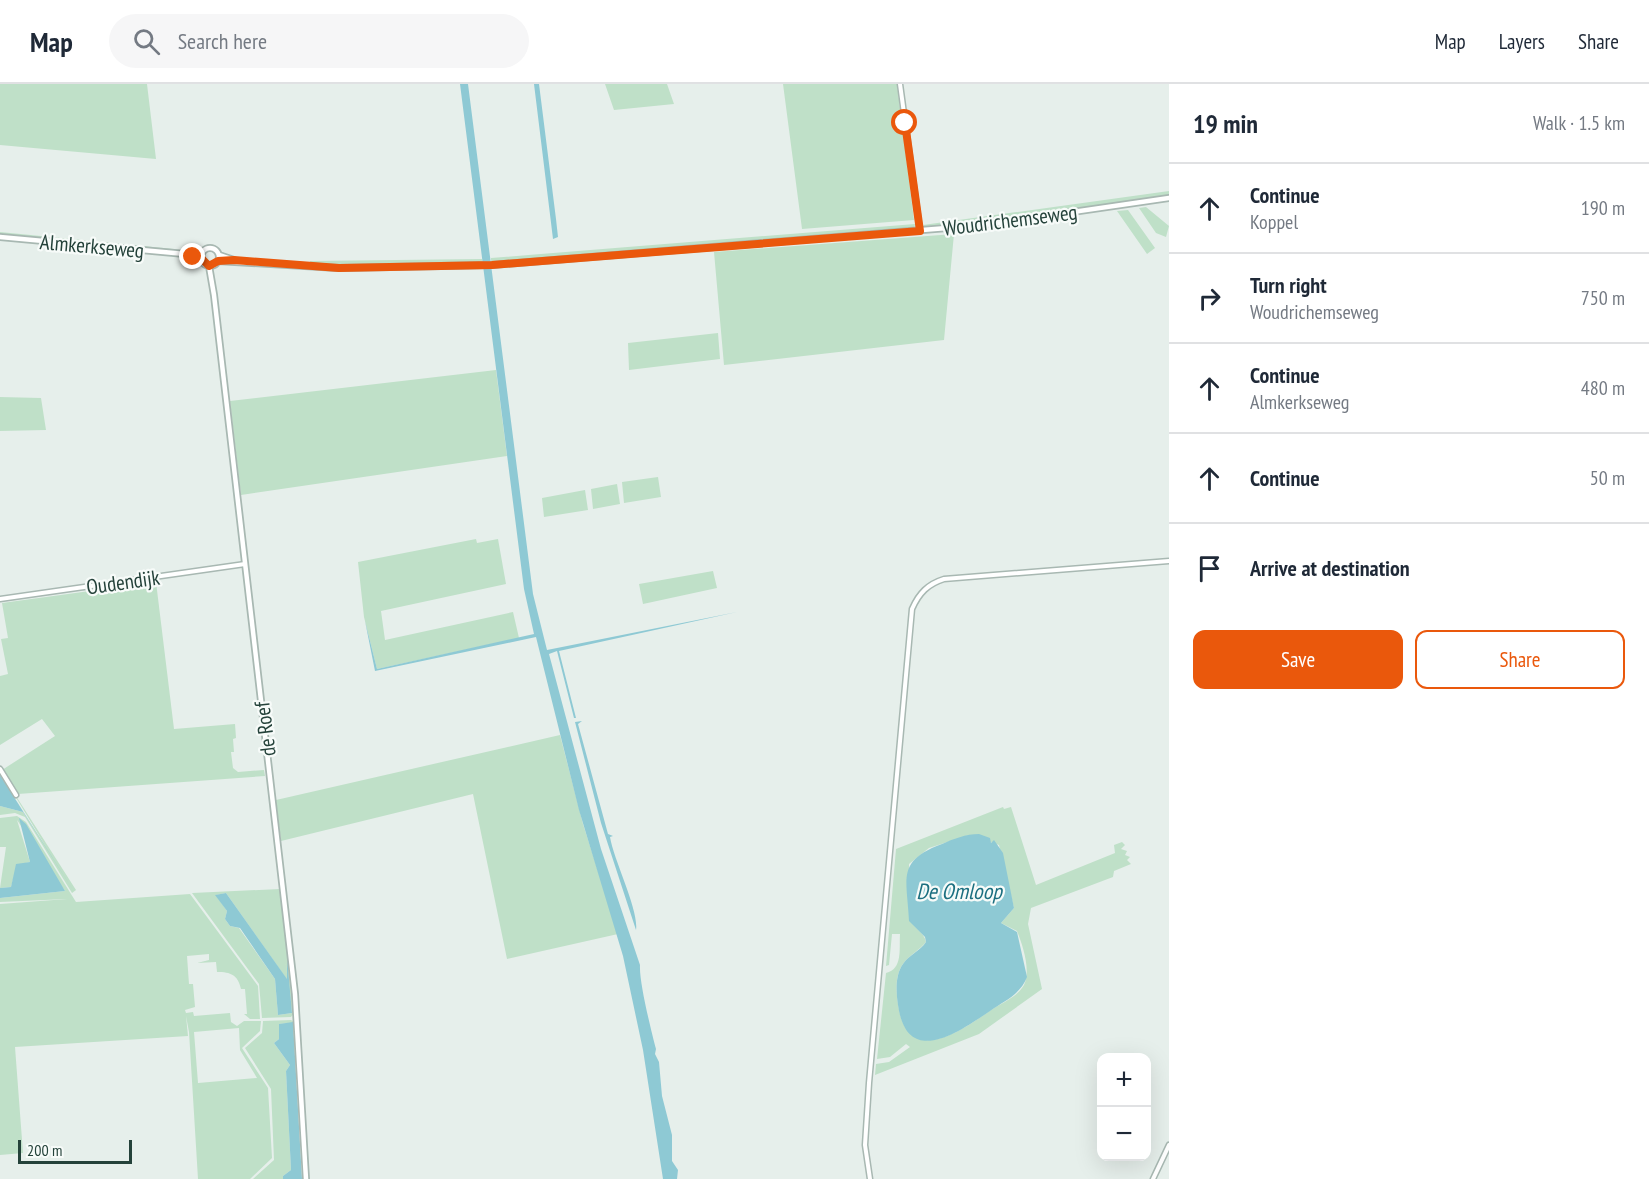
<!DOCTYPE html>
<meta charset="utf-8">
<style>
body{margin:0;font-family:"PT Sans Narrow",sans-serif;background:#f6f6f7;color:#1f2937}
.controls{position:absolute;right:18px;bottom:18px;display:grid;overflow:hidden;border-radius:12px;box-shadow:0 6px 24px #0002}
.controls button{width:54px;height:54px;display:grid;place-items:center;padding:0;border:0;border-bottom:2px solid #e0e1e3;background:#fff;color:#1f2937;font:30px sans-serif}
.scale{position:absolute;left:18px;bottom:15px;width:114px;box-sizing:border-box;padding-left:6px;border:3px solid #24423a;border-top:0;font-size:16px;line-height:21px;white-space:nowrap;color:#24423a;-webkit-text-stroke:4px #f7fbf9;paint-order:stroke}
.stop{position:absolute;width:18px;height:18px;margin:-14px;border:4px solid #ea580c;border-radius:50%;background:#fff}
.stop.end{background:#ea580c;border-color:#fff;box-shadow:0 2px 6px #0008}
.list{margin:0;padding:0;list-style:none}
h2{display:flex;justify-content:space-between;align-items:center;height:78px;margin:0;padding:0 24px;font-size:26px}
h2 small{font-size:20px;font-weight:400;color:#747a83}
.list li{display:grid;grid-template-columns:39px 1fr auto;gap:18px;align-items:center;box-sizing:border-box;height:90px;padding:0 24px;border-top:2px solid #e0e1e3}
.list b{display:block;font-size:22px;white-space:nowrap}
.list p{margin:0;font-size:20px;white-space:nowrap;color:#747a83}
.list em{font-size:20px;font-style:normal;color:#747a83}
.actions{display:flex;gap:12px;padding:18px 24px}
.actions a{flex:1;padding:14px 0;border:2px solid #ea580c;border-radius:12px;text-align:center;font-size:21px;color:#ea580c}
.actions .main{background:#ea580c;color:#fff}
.icon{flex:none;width:33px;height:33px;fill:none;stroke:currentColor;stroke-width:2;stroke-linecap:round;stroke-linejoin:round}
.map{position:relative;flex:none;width:1169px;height:1095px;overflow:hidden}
header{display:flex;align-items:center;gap:36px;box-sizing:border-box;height:84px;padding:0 30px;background:#fff;border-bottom:2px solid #e0e1e3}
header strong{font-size:28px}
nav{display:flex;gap:33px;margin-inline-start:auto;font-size:21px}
.search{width:420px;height:54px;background:#f6f6f7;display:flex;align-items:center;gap:15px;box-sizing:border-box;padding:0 21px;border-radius:33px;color:#747a83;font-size:22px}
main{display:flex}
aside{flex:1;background:#fff}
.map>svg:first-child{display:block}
</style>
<header>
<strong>Map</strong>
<div class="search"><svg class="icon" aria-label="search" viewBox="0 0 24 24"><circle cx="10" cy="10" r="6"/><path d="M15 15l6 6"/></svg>Search here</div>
<nav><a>Map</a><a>Layers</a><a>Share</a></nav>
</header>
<main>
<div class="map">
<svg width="1169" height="1095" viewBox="0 0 1169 1095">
<rect width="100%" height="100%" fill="#e6efeb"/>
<!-- green -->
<path fill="#bfe0c8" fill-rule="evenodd" d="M0,0h147l9,75 -156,-14z
M605,0h62l7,20 -60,6z
M783,0h114l17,136 -112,9z
M1169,107v5l-243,32 -3,-3z
M1146,123l23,19 -3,11 -10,-4 -17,-25z
M1128,126l27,38 -8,6 -30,-43z
M915,140l-1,6 -423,33v-5z
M0,148l174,17 18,3 -192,-18z
M954,150l-10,106 -220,25 -10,-113z
M482,175l1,4 -172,2 -1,-4z
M718,249l2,26 -91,11 -1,-27z
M496,286l11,86 -266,39 -11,-94z
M0,313l41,1 5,32 -46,1z
M658,393l3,20 -37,6 -2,-21z
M617,400l3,20 -27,5 -2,-20z
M585,406l3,20 -44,7 -2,-19z
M476,455l1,4 21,-4 8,45 -125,27 4,29 128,-28 6,26 -142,31 -13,-52 -6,-55z
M713,487l4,17 -74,16 -4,-20z
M156,498l18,147 61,-5 1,14 -3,1 1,13h-3l2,16 5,4 26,-2 1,6 -247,18 -16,-24 53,-34 -13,-17 -42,26v-69l8,-2 -7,-35 7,-1 -6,-35z
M560,651l23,89 35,110 -111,25 -34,-165 -192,47 -5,-41z
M0,687l76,119 -4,3 -47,-76 -10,-4 -15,2v-9l23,6 23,35z
M1003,723l1,2 7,-2 25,78 79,-32 -1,-8 8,-3 3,3 -4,4 6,2 -2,4 5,2 -3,3 4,4 -17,7 -1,6 -82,31 -3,16 14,65 -63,45 -104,41 1,-11 13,-2 21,-15 -4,-3 -16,13 -13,2 9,-86c17,-4 13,-24 14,-39h-8l-3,31 -3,1 10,-117zM969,751l30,10 15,63 -13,15 16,8c6,15 14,39 7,54 -7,12 -22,18 -33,25 -31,22 -84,58 -93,-6 -2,-13 -3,-29 5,-40 6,-9 17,-14 23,-22 -2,-11 -14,-14 -17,-25v-53l20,-16z
M17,732l9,6 50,80 114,-8 68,92 2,33h-10l-6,-5h3l-2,-25h-4c-3,-14 -10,-17 -24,-17l-1,-10 -19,1 12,-3v-6l-22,2 2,28h4l2,23 -10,3 1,3 7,-1 1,4 36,-3 1,9 6,4 7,-5h17l-1,10 -18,17 26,40 4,70 -22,21h-52l-9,-147 -3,-16 2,20 -173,11 8,106 -23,2v-251l67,-5 -67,3v-4l65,-7 -48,-71 13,42 -13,3 -6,22 -11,1 6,-41h-6v-29zM239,944l1,22 17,28 -59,5 -4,-51z
M280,805l15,123 -4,5 -29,1 -3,-34 -67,-91zM226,809l62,88 -3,-23 7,55 -14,2 -3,-36 -36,-51 -9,-2 -5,-7 2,-8 -11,-16z
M291,936l4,2 9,157 -11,-156 -14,1 1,14 -6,5 16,22 -4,6 5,99 -8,6v3h-30l21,-19 -3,-71 -26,-41 17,-15 1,-12z"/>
<!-- water -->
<path fill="#8ec9d4" d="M460,0h8l65,510 14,56 190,-38 -178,39 17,67h-2l-17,-67 -8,3 52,195 39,116c-1,17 11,65 16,84l-1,5 4,8 3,34 10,39v26l6,9 -1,9h-14l-20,-129 -20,-94 -44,-146 -43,-173 -161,34 -10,-50 12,48 157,-35 -10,-45z
M534,0h5l17,135 2,18 -5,2z
M582,637l-4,3 30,110 5,2 -3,1c4,24 29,73 26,93l-35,-107 -26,-101z
M0,691l73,115 -50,-78 -23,-6z
M19,734l7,6 39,67 -65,7v-10l11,-1 5,-23 14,-2z
M979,750l11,4 1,5 3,-3 9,13 11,55 -13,15 16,9 10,45c-7,18 -23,24 -37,34 -31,21 -83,58 -92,-6 -2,-13 -3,-30 5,-41 6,-9 17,-13 23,-22l-1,-5 -16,-16c-2,-43 -13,-60 33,-77 11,-5 24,-10 37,-10z
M226,809l61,86v-21l5,55 -14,2 -3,-36 -35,-51 -10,-2 -5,-7 2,-8 -12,-16z
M293,938l9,157h-19v-3l8,-6 -5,-99 4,-6 -16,-22 5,-4v-15z"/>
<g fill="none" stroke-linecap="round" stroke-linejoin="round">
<!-- minor casing -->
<g stroke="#a8b8b2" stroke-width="7">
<path id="minor" d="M900,0l20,147
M0,515l245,-35
M0,685l16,26
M870,1095l-5,-34 4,-62 43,-474c7,-16 16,-25 32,-30l225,-18
M1153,1095l16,-34"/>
</g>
<!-- tertiary casing -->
<g stroke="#a8b8b2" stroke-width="8">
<path id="tertiary" d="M0,153l185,17
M201 173a9 9 0 1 1 18 0a9 9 0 1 1-18 0Z
M219,171l15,5
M202,175l-17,-5 17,-1
M218,177l120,7 154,-3 492,-40 185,-27
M209,182l5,29 81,699 11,185"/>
</g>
<!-- minor -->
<use href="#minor" stroke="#fff" stroke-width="4"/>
<!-- tertiary -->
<use href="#tertiary" stroke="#fff" stroke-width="4.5"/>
</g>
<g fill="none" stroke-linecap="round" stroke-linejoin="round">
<!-- route -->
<path stroke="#ea580c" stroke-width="8" d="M193,173l9,2 7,7 9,-5 16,-1 105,8 153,-3 428,-34 -15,-108"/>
</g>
<g text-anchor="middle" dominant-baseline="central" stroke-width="4.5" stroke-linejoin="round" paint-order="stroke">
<!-- street labels -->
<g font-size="21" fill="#24423a" stroke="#f7fbf9">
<text transform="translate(1010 136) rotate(-7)">Woudrichemseweg</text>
<text transform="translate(92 162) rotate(5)">Almkerkseweg</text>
<text transform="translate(123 498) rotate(-8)">Oudendijk</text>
<text transform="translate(265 645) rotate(-97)">de Roef</text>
</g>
<!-- water labels -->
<g font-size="22" font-style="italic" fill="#1c6f80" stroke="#f7fbf9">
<text x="959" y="807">De Omloop</text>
</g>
</g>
</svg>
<div class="controls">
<button>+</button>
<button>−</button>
</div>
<div class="scale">200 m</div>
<div class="stop" style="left:905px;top:39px"></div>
<div class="stop end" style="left:193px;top:173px"></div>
</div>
<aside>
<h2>19 min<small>Walk · 1.5 km</small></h2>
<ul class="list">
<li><svg class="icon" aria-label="ahead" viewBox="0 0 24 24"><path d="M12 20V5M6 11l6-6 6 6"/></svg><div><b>Continue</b><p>Koppel</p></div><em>190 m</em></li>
<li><svg class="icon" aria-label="right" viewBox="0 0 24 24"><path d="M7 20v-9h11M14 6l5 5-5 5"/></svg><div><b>Turn right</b><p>Woudrichemseweg</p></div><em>750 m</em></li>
<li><svg class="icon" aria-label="ahead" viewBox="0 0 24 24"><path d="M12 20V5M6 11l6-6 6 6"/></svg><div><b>Continue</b><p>Almkerkseweg</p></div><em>480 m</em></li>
<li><svg class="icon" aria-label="ahead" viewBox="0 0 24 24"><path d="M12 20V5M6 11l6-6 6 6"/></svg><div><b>Continue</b></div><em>50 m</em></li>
<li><svg class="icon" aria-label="arrive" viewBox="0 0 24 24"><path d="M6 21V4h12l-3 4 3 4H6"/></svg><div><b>Arrive at destination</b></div></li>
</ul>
<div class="actions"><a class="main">Save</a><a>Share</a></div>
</aside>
</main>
